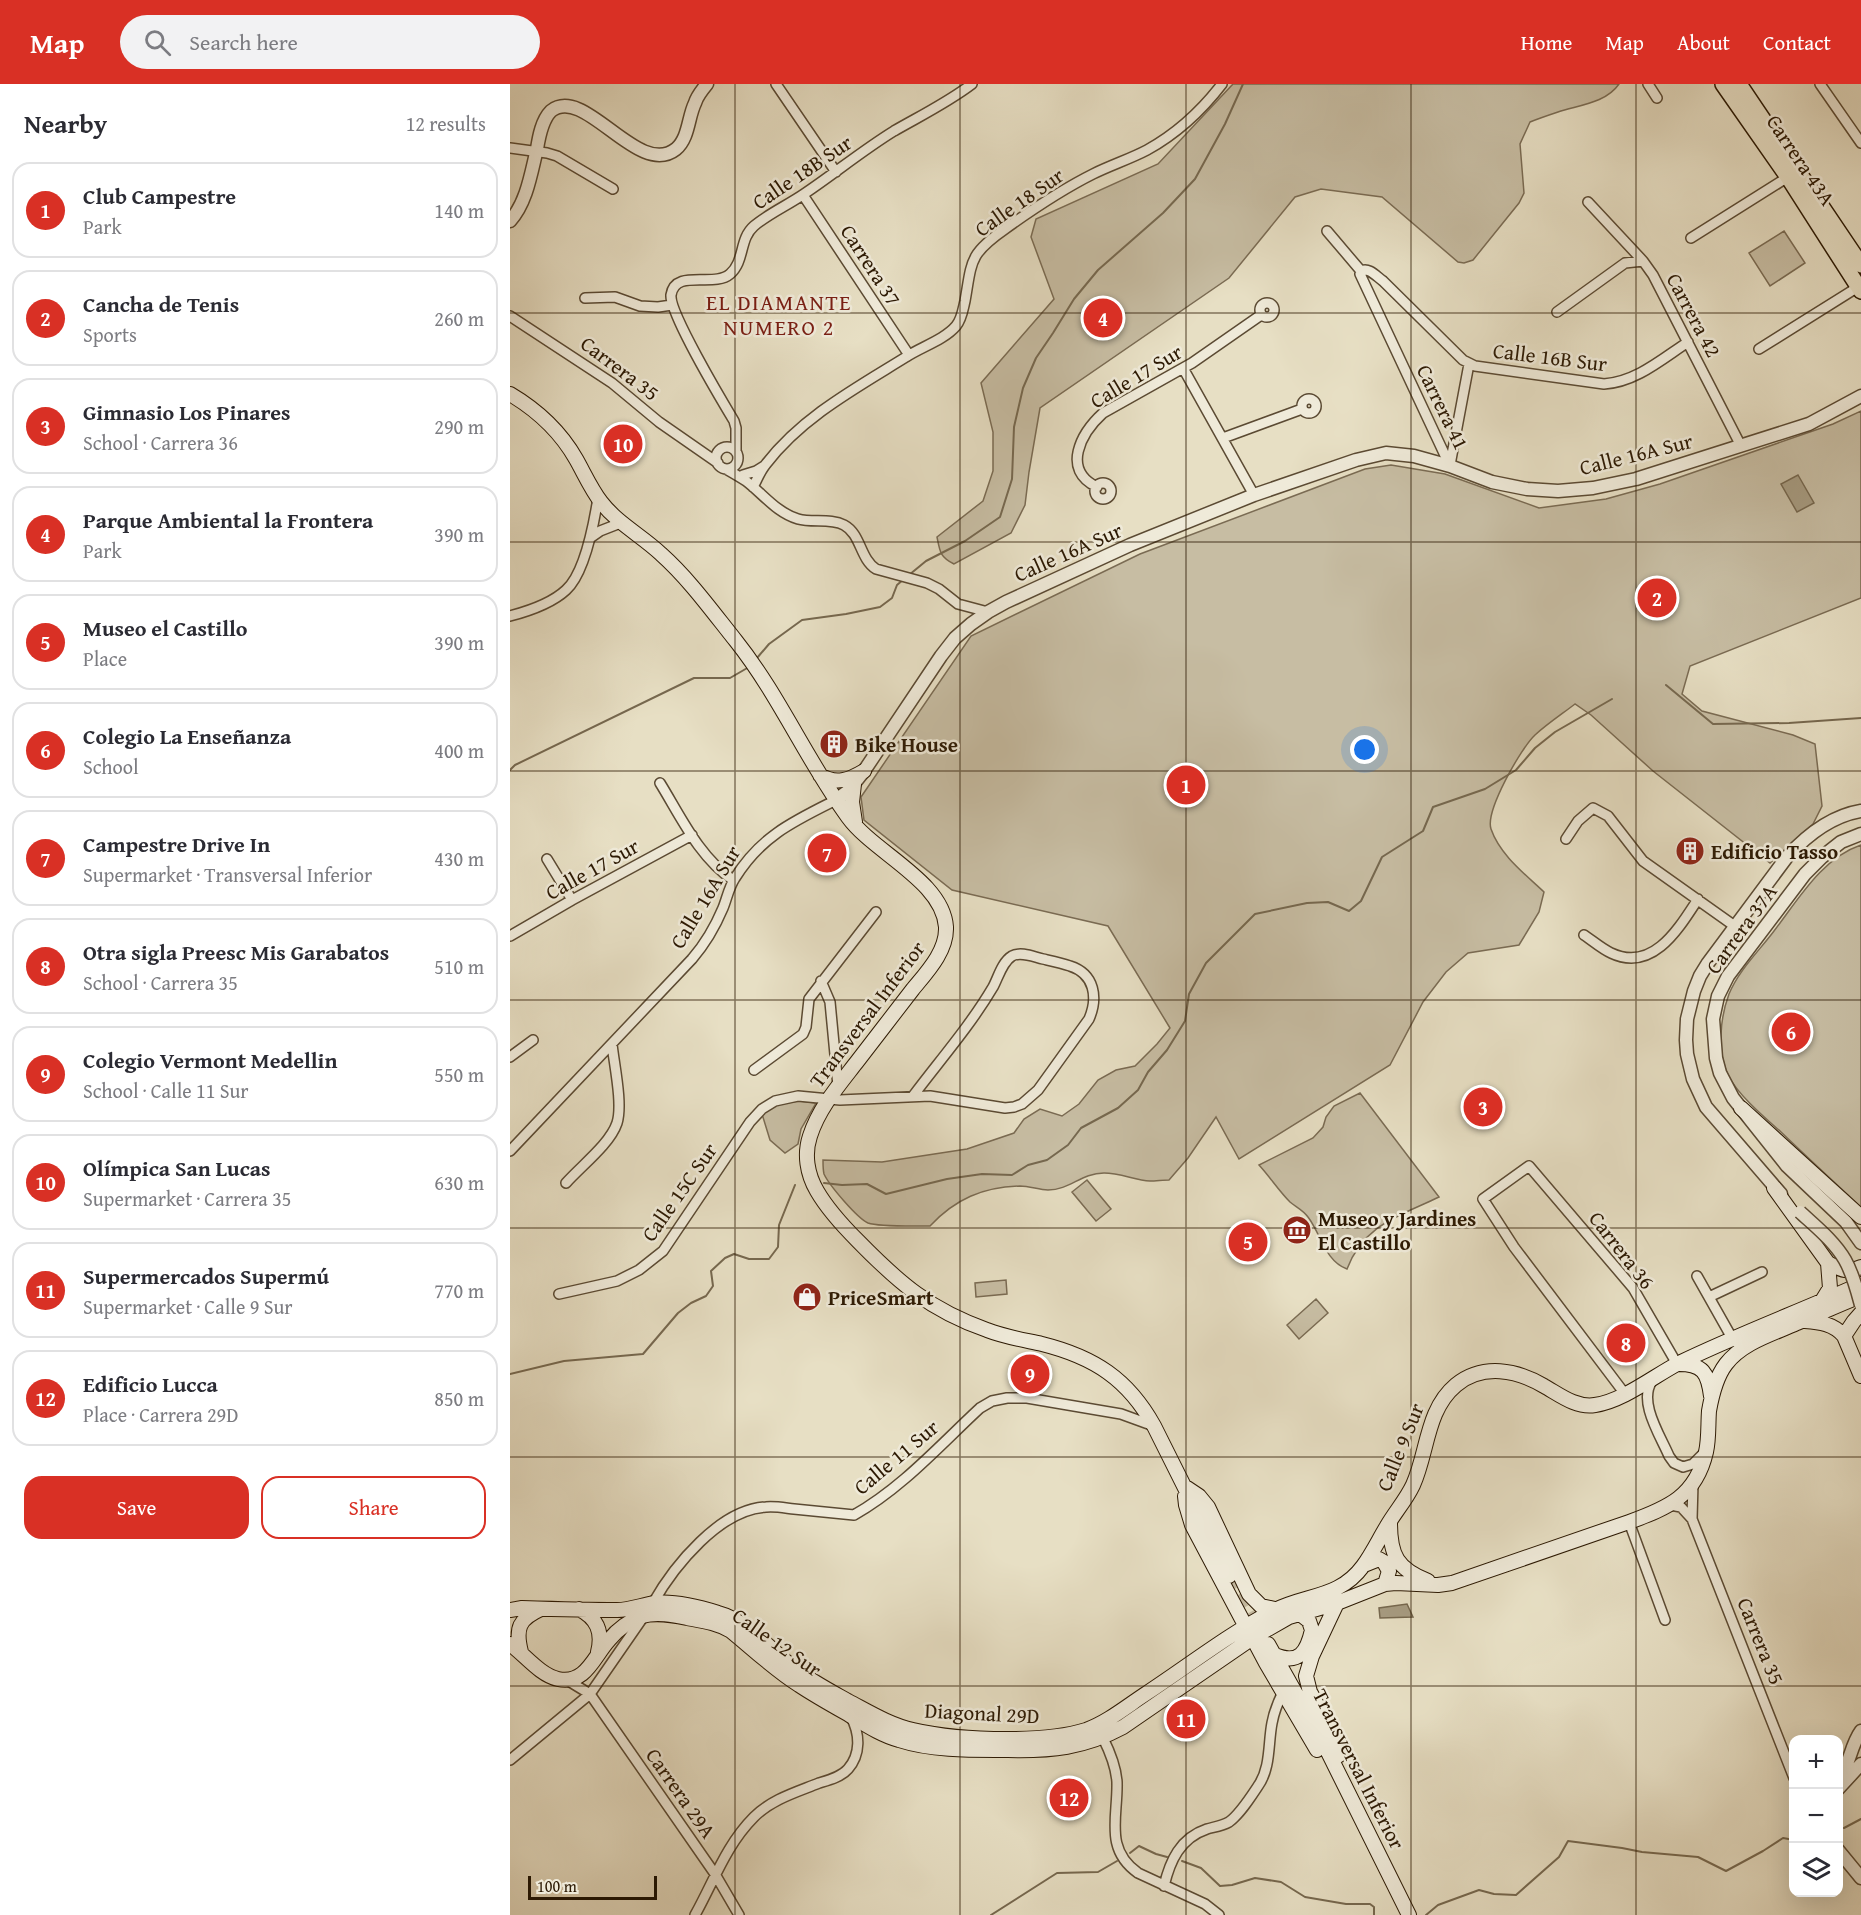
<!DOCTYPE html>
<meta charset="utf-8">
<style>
body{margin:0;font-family:"Gentium Book Plus",serif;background:#f2f2f3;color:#2b2b33}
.controls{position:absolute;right:18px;bottom:18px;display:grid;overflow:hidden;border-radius:12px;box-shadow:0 6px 24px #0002}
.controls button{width:54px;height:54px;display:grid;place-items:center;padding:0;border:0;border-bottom:2px solid #e1e1e2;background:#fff;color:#2b2b33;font:30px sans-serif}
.scale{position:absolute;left:18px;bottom:15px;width:129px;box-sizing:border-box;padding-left:6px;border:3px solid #2c1903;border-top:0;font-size:16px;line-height:21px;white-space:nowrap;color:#2c1903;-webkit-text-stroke:4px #efead9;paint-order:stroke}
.you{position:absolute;left:855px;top:666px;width:21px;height:21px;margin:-15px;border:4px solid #fff;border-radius:50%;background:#1a73e8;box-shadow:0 0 0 9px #1a73e833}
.badge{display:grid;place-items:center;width:39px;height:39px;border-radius:50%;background:#d93025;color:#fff;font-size:20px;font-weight:700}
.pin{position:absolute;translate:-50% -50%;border:3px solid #fff;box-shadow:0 2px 6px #0006}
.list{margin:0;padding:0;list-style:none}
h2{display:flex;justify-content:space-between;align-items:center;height:78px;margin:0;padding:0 24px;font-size:26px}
h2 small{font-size:20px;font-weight:400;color:#7c7c81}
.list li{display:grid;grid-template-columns:39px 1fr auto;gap:18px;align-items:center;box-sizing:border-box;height:96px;margin:0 12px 12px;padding:0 12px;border:2px solid #e1e1e2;border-radius:18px}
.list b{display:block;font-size:22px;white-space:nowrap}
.list p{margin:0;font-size:20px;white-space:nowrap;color:#7c7c81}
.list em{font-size:20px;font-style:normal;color:#7c7c81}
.actions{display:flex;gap:12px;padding:18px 24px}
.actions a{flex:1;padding:14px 0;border:2px solid #d93025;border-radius:18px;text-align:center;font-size:21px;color:#d93025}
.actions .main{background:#d93025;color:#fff}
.icon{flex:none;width:33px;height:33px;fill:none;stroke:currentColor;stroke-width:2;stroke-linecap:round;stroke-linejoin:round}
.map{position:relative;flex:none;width:1351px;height:1831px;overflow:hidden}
header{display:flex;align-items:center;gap:36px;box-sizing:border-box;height:84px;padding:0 30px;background:#d93025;color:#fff}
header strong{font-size:28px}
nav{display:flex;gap:33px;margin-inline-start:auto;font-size:21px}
.search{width:420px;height:54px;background:#f2f2f3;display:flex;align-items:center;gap:15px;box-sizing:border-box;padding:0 21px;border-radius:33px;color:#7c7c81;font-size:22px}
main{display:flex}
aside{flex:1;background:#fff}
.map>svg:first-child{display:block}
</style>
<header>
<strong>Map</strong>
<div class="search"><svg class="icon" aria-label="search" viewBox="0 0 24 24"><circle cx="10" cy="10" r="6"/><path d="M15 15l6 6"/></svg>Search here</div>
<nav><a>Home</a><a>Map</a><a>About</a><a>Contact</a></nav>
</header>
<main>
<aside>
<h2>Nearby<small>12 results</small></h2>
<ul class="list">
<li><span class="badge">1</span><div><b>Club Campestre</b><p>Park</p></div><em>140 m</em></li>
<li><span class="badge">2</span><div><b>Cancha de Tenis</b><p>Sports</p></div><em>260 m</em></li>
<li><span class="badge">3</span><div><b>Gimnasio Los Pinares</b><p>School · Carrera 36</p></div><em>290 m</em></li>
<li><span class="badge">4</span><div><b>Parque Ambiental la Frontera</b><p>Park</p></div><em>390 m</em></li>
<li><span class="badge">5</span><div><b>Museo el Castillo</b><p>Place</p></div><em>390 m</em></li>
<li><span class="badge">6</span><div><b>Colegio La Enseñanza</b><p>School</p></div><em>400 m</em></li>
<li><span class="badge">7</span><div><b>Campestre Drive In</b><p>Supermarket · Transversal Inferior</p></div><em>430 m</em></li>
<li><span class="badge">8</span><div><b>Otra sigla Preesc Mis Garabatos</b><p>School · Carrera 35</p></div><em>510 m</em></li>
<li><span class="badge">9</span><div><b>Colegio Vermont Medellin</b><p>School · Calle 11 Sur</p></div><em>550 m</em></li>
<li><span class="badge">10</span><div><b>Olímpica San Lucas</b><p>Supermarket · Carrera 35</p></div><em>630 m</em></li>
<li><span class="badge">11</span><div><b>Supermercados Supermú</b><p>Supermarket · Calle 9 Sur</p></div><em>770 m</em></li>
<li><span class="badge">12</span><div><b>Edificio Lucca</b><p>Place · Carrera 29D</p></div><em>850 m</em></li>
</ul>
<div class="actions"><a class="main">Save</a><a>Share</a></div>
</aside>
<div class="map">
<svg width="1351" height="1831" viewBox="0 0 1351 1831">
<rect width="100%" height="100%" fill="#e7dfc4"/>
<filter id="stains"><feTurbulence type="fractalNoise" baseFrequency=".00333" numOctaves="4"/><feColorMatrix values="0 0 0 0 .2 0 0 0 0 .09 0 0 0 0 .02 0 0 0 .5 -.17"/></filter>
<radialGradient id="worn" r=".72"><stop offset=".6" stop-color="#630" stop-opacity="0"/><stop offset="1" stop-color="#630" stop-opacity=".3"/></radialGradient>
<!-- green -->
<path fill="#c7bda3" stroke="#7a6b53" stroke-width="1.5" d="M723,0h386c-13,19 -40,21 -61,28 -9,3 -18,6 -28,10l-10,22 4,49 -5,10 -46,57 -9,3 -6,-1 -76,-65 -61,-8 -26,8 -66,81 -189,130 -11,64 -4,33 -14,28 -57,31c-14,-7 -14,-12 -17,-27l46,-36 10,-30v-39l-12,-49 73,-84 -23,-62 5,-18 122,-55z
M1274,147l21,32 -35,23 -21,-33z
M1351,327v187l-171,68 -8,28 20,17 91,24 22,9 7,62 -9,18 -43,39 -117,-92 -62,-56 -16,-11c-13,10 -28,20 -40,31 -14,13 -50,76 -44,94 9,26 34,45 53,63l-5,20 -20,33 -51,8 -22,19 -23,30 -33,63 -151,94 -23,-42 -28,41 -19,22c-6,0 -13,1 -19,1 -15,-1 -30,-8 -46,-8 -23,0 -34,17 -56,17 -9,0 -18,-4 -28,-4 -37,1 -65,13 -90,40 -13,0 -51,1 -62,-3 -11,-5 -39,-38 -44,-49 -1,-4 -1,-10 -1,-14l59,2 85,-13 47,-16 10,-14 16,-10 22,7 17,-12 19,-24 18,-10 19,-4 22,-22 13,-16 -62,-102 -156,-36 -88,-70 -3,-23 110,-161 169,-82 225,-85 26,-4 54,9 94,34 67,-9 54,-15 173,-60z
M1351,761v362c-27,-25 -54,-50 -80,-75 -17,-15 -43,-37 -53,-57 -11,-24 -8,-57 1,-81 10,-24 30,-43 45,-63 24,-31 48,-73 87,-86z
M850,1009l79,104c-39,19 -75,27 -92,72 -22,-8 -26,-35 -39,-52 -5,-7 -12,-10 -18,-15 -11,-11 -20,-25 -31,-37l54,-27 10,-11 3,-10 8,-11z
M290,1017l16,2 -15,26 -3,15 -13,9 -15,-13 -8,-26 16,-10z
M577,1096l24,29 -15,12 -24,-29z
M496,1196l1,14 -31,3 -1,-14z
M806,1215l12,14 -29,26 -12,-14z"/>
<!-- water -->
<path fill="#a79c82" stroke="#76684f" stroke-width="1.5" d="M1288,391l16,28 -17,9 -16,-28z
M897,1520l6,13 -33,1 -1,-10z"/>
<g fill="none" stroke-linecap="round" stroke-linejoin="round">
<!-- stream -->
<path stroke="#76684f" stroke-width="2" d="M399,491l17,-14 39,-20 35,-24 12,-38 2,-52 9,-39 13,-30 17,-25 21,-34 24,-29 65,-57 32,-34 30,-55 18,-40
M247,574l12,-14 33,-24 44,-6 34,-7 12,-9 5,-13 7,-6
M1156,601l47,39 76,-1 72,-5
M0,686l5,-5 179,-87h36l19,-11
M314,1099l18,2 25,-1 19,10 61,-15 35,-5 30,1 16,-10 19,-5 21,-15 13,-17 37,-20 20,-18 10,-18 19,-22 18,-29 4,-27 17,-31 49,-49 52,-11 21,-1 21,9 12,-10 21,-44 41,-26 10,-24 52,-18 31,-19 19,-22 20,-16 57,-33
M0,1290l54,-13 79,-7 35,-41 13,-10 15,-7 7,-10 -2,-15 14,-13 9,-4 15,5h20l9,-12 1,-22 16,-40
M1334,1744l17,-9
M620,1769l9,-7 17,8 11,3
M672,1777l19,7 19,18 12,-1 23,-7 26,4 24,15 41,7h24l4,3v8
M481,1831l66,-42 41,-1 19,-11
M916,1831l12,-10 41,-15 15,4 22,1 43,-38 9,-16 54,7 20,4 56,5 28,14 37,-20 20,-13 11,2"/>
<!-- secondary-tunnel -->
<path stroke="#c2b79d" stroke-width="14" stroke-dasharray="14 7" stroke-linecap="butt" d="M719,1492l30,54"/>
<!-- minor casing -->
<g stroke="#5b4a33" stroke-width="12">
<path id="minor" d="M266,0l60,88
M1138,0l9,14
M1310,0l41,59
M0,64l37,5 10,3 56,33
M293,111l106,160
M1078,118l55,59
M817,147l34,40 -1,3 90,192
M1181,154l97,-61
M851,187c8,-4 15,5 22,10l80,79 12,6 129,18c32,-2 58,-25 84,-42
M75,214l30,-1 25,9 18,1 14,-2
M750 226a7 7 0 1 1 14 0a7 7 0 1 1-14 0Z
M1047,228l68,-49 18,-2 10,14 88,171
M0,232l102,67 47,39 59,41
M1249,265l99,-62
M673,284l71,127
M792 322a7 7 0 1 1 14 0a7 7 0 1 1-14 0Z
M713,354l79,-29
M206 374a11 11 0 1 1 22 0a11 11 0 1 1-22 0Z
M226,368v-24l-2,-7c-12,-20 -65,-109 -63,-126 4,-27 43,-7 59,-21 15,-13 9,-35 24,-48 14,-12 34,-21 50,-32 30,-20 59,-44 90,-63 26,-15 53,-28 78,-47
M940,381l19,-101
M216,385c7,4 14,8 20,12 17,13 31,32 52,38 14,4 33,-1 46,6 17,9 16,34 32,44l51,14 12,6 19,15 30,8
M233,391l13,-4 8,-5
M585 407a8 8 0 1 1 16 0a8 8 0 1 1-16 0Z
M243,403c4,-7 7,-16 13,-23 36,-47 90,-76 140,-107 15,-10 38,-17 50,-31 6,-7 7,-17 9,-25 7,-40 4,-47 40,-72 28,-20 58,-40 88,-55 18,-9 37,-15 54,-24 29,-16 55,-40 75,-66
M587,403c-36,-17 -16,-54 6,-74l89,-50 69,-48
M80,454l10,-7 23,-9
M0,532c19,-5 41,-12 56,-26 19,-17 28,-67 32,-92
M150,699c21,34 39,74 73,97
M1056,755l12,-18 15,-13 15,8 35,45 93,66
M37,775l25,41
M1074,851c9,6 18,14 27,18 42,20 68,-25 87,-54
M0,852l62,-36 120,-65
M311,897l9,21 8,84
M0,973l23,-17
M244,986l49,-36 3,-7 3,-28 67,-87
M0,1067l182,-192c13,-15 23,-32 31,-51 4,-10 6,-21 12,-30 26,-42 59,-57 101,-78
M56,1099c15,-17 44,-39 51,-60 6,-19 -3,-59 -5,-79
M1187,1192l35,62
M49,1210l58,-13 22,-11 24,-19 87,-129 12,-13 13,-8 23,-5 42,4 90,-4 75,12 9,-1 8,-3 16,-14 51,-71c9,-21 6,-45 -19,-53 -8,-3 -18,-5 -27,-7 -9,-2 -22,-8 -31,-3 -10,6 -14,22 -19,31 -23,39 -53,73 -80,109
M1199,1213l53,-25
M1142,1297c-14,21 8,54 17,75l5,7 9,4 10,-3 12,-12
M1115,1310l-111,-147 -31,-48 46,-33 104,122 44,76
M1160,1421l11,2 11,12 102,259
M1182,1435l1,-36
M1119,1438l36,98
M143,1519c21,-37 67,-94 113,-96 9,-1 19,1 28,2 20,2 40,4 60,6 48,-27 86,-70 126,-107l12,-7 15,-3h20l94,16 33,12
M57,1596l23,14 125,180 24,41
M593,1654c7,14 13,28 14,44 1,35 -13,67 21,91l67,31 14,11
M0,1676l80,-66 54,-78
M654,1802c6,-25 16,-48 43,-57 7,-2 15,-3 22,-7 11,-8 21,-24 29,-36 13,-18 10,-43 14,-63 2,-11 6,-21 11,-31
M185,1831c19,-34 31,-70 59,-98 18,-18 43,-25 65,-34 10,-3 22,-6 29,-14 13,-15 12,-35 3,-52"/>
</g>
<!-- tertiary casing -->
<g stroke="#5b4a33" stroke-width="15">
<path id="tertiary" d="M0,137c17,-19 21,-48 27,-72 2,-13 5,-29 14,-38 34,-27 87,68 125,38 13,-11 12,-32 19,-46 2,-7 7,-13 12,-19
M326,716l12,-9 16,-20 77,-115 14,-18 16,-14 17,-12 18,-10 124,-57 124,-50 102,-35 30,-7 28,3 36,10 42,16 35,7 31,2 35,-3 43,-9 173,-55 52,-28
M1351,750l-20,8 -19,15 -17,17 -77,102 -10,20 -5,23 3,39 4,15 13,25 54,68 59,56 15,21
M1271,1110l-75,-87 -13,-28 -6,-25 -1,-14 1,-21 7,-28 6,-15 8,-13 79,-106c20,-22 44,-41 74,-46
M1328,1696c12,-14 12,-34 23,-49
M1328,1705l23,-25
M1328,1766l23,28"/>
</g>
<!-- secondary casing -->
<g stroke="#2c1903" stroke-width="16">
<path id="secondary" d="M0,310c27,16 50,37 66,65 8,14 15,30 25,43 16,21 41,34 60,52 28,25 51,57 75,87 43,54 71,120 112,176 26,36 95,64 98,110 1,24 -19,45 -33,62 -19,25 -38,49 -57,74 -17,22 -37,45 -46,73 -6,18 -3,38 7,55 11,19 26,35 41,50 41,42 72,69 129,89 18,7 37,10 55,14 52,13 86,35 112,82l75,150
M310,691c16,10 29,5 44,-4
M344,700l-2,18 3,20
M1231,1024l120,109
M1264,1104l54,75 2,25 -8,13
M1318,1179c14,7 17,10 33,4
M1295,1237c15,1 29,3 39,15l17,40
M1334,1252l10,-15 7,-8
M1169,1280c24,0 29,9 32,32
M677,1404l12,8 9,11 41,87 12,12 14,3
M675,1412l1,9 6,20 54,102
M880,1439c0,32 7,46 38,58
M854,1481l15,-6 5,3 5,9 -4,13
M827,1519l-25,53 -6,20 4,16 15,27 13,37
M69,1525c18,9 24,23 19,43
M0,1526l12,-2c31,1 63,2 95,2 13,0 25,-5 38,-7 20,-2 44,4 63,10 30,8 52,37 76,55 17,13 36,23 54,33 21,11 42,24 65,29 30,7 63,9 94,9 26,0 54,-1 79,-9 22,-8 41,-24 61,-37 41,-27 82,-59 126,-82 32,-17 66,-12 90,-45 9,-12 16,-27 24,-40 8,-14 19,-26 26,-41 15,-33 13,-75 43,-100 27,-22 61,-15 88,1 16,9 32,22 51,19 28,-4 59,-29 84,-42 60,-29 122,-52 182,-79
M744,1553l3,9 9,17 51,87
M0,1560c15,11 30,31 48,35 28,6 36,-23 51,-39 8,-10 20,-19 33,-24 15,-4 31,-1 45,2 16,3 31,5 44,13 22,18 44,39 68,54 15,10 31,19 47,28 17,10 34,22 53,27 34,11 74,10 109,10 43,1 76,-2 115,-23l131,-90 35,-20 48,-14 48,-19 11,-1 42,2 14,-2 177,-61c39,-14 67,-26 77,-70 3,-13 2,-28 3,-41 3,-17 7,-34 17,-47 17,-22 47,-30 71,-41 22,-9 43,-19 64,-27
M758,1560l55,98 86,173
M11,1568c-6,-24 -2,-33 20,-43
M765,1571c24,10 32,-3 37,-25l-3,-9 -9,-7"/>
</g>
<!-- primary casing -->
<g stroke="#2c1903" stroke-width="18">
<path id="primary" d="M1213,0l65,93 73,114
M1229,0l122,181"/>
</g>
<!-- minor -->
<use href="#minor" stroke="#efead9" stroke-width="9"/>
<!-- tertiary -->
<use href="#tertiary" stroke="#efead9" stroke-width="12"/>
<!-- secondary -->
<use href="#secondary" stroke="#efead9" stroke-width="14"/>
<!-- primary -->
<use href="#primary" stroke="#e7dfc4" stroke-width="15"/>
<!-- tertiary-bridge casing -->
<g stroke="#5b4a33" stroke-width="15" stroke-linecap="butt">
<path id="tertiary-bridge" d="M1290,1128c15,14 34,29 45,48 8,14 12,30 16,45"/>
</g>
<!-- tertiary-bridge -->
<use href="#tertiary-bridge" stroke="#efead9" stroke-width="12"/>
</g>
<!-- grid -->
<path fill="none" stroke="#2c1903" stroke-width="1.5" stroke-opacity="0.55" d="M225,0v1831M450,0v1831M676,0v1831M901,0v1831M1126,0v1831M0,229h1351M0,458h1351M0,687h1351M0,916h1351M0,1144h1351M0,1373h1351M0,1602h1351"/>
<!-- icons -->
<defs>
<g id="building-disc" transform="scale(1.5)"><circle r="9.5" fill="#8f2418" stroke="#efead9"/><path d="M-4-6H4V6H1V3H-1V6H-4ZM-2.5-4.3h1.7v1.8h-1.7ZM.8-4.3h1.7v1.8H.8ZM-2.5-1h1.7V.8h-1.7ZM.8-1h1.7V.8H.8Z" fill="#fff"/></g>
<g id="museum-disc" transform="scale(1.5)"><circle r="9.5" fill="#8f2418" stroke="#efead9"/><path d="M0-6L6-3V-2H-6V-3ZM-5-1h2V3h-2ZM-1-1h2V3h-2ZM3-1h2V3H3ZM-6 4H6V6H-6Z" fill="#fff"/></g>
<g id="shop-disc" transform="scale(1.5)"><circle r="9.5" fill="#8f2418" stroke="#efead9"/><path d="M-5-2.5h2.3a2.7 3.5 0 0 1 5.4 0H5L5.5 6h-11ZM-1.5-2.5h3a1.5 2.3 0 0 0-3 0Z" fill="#fff"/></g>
</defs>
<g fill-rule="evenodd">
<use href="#building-disc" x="324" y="660"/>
<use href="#building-disc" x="1180" y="767"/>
<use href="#museum-disc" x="787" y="1146"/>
<use href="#shop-disc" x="297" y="1213"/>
</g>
<g text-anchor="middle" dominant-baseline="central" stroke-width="5" stroke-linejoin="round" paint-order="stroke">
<!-- street labels -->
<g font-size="21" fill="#2c1903" stroke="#efead9">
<text transform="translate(1291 76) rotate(56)">Carrera 43A</text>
<text transform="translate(292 88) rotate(-34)">Calle 18B Sur</text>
<text transform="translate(509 118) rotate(-35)">Calle 18 Sur</text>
<text transform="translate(361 181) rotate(57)">Carrera 37</text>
<text transform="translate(1184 231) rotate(62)">Carrera 42</text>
<text transform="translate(1040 273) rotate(7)">Calle 16B Sur</text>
<text transform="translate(110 284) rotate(37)">Carrera 35</text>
<text transform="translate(626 292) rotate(-31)">Calle 17 Sur</text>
<text transform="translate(933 323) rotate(64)">Carrera 41</text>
<text transform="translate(1126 370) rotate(-14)">Calle 16A Sur</text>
<text transform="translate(558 468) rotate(-24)">Calle 16A Sur</text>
<text transform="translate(82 785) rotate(-29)">Calle 17 Sur</text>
<text transform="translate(195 813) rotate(-59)">Calle 16A Sur</text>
<text transform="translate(1231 845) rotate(-54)">Carrera 37A</text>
<text transform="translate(357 930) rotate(-53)">Transversal Inferior</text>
<text transform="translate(169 1108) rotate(-55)">Calle 15C Sur</text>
<text transform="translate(1112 1166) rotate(52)">Carrera 36</text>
<text transform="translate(890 1363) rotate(-68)">Calle 9 Sur</text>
<text transform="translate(386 1373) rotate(-40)">Calle 11 Sur</text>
<text transform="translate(1251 1557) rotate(68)">Carrera 35</text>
<text transform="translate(267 1558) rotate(35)">Calle 12 Sur</text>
<text transform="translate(472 1629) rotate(3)">Diagonal 29D</text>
<text transform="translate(849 1685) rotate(63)">Transversal Inferior</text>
<text transform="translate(171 1709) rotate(55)">Carrera 29A</text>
</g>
<!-- poi labels -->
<g font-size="21" font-weight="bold" fill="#2c1903" stroke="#efead9" text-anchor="start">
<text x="345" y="660">Bike House</text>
<text x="1201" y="767">Edificio Tasso</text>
<text x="808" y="1134">Museo y Jardines<tspan x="808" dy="24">El Castillo</tspan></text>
<text x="318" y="1213">PriceSmart</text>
</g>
<!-- neighbourhood labels -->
<g font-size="22" letter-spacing="1.5" fill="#7a1f14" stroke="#efead9">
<text x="269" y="218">EL DIAMANTE<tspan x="269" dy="25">NUMERO 2</tspan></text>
</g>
</g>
<rect width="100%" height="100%" filter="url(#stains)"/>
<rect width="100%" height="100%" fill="url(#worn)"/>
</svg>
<div class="controls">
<button>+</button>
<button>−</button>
<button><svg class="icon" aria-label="layers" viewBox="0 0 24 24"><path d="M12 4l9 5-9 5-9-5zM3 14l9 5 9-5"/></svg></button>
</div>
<div class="scale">100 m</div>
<div class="you"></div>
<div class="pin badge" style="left:676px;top:701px">1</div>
<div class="pin badge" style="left:1147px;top:514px">2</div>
<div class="pin badge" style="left:973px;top:1023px">3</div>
<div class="pin badge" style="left:593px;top:234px">4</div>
<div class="pin badge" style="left:738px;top:1158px">5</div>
<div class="pin badge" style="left:1281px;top:948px">6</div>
<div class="pin badge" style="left:317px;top:769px">7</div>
<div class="pin badge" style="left:1116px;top:1259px">8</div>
<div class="pin badge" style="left:520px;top:1290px">9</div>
<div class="pin badge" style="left:113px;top:360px">10</div>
<div class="pin badge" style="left:676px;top:1635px">11</div>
<div class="pin badge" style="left:559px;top:1714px">12</div>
</div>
</main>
